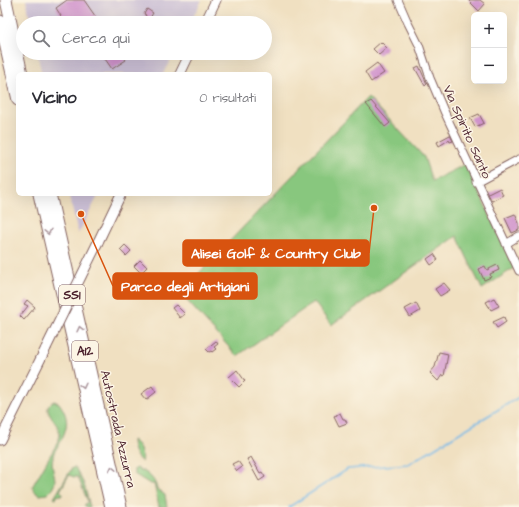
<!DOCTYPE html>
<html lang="it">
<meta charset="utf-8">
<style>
body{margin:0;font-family:"Architects Daughter",sans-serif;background:#f7f7f7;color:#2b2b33}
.controls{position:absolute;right:12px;top:12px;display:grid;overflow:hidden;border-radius:6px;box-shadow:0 4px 16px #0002}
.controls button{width:36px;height:36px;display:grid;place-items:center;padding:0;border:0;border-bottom:1px solid #e1e1e2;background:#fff;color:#2b2b33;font:20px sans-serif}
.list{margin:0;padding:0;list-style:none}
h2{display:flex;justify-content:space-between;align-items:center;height:52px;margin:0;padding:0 16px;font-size:17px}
h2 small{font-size:13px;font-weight:400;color:#7c7c81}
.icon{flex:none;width:22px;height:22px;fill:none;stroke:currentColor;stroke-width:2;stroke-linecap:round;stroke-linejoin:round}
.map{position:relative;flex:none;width:519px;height:507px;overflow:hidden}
.search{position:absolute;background:#fff;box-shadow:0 4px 16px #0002;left:16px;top:16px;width:256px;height:44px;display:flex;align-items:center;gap:10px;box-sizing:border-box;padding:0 14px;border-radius:22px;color:#7c7c81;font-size:15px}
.panel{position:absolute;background:#fff;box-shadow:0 4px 16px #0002;left:16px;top:72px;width:256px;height:124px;border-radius:6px}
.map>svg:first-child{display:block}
</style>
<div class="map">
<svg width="519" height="507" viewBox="0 0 519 507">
<rect width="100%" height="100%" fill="#fcf5e5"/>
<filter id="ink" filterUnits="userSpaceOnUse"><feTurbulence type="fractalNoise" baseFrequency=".025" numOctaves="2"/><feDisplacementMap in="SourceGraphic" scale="8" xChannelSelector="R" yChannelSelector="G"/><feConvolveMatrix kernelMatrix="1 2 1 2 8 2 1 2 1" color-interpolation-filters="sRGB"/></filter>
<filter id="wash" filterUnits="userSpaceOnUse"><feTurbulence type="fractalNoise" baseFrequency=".012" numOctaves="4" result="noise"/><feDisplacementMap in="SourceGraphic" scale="16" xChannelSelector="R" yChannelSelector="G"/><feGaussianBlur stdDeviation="0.9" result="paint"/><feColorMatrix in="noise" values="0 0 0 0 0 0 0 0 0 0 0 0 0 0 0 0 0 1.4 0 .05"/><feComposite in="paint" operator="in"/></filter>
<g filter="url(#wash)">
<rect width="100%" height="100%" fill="#f0e0c1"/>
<!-- industrial -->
<path fill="#cbbfd5" d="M26,0h176l-12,23h-159z
M37,53h137l-11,21h-121z
M69,194h30l-21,40z"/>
<!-- green -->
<path fill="#88c77e" stroke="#697354" d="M368,97l56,60 8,24 34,-17 48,104 -32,21 -25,-53 -126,89 -17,-23 -77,54 -57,-63z
M54,401l5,2c12,16 8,27 -1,43 -2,3 -5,7 -5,11 -4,15 10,24 -6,37l-7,1 -5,-3 -3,-5 27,-47c0,-3 1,-6 0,-10 -3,-10 -20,-21 -5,-29z
M132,440c8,4 10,14 10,22 -7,-5 -10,-14 -10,-22z
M75,467l9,17 6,23h-3l-3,-2 4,-3 -10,-25h-4l-5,-2 -9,16 4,3 -7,2 -1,3 -2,-1 18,-30z
M136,468c11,4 19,10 21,21l8,6 2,12h-8l-5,-23h-4l-16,-10v-5z"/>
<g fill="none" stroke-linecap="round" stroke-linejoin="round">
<!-- stream -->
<path stroke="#71b9e9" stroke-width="1.5" d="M289,507l59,-38 60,-5 111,-67"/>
</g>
<g id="blocks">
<!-- building -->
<path fill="#d093cc" d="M67,0h17l16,23h-38l-3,-5 2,-2 -5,-8z
M468,0h12l5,4 -6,7z
M147,9l6,4 -6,10h-5l4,-8 -2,-1z
M381,42l6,6 -8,7 -6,-6z
M101,53h20l5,7 -14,9z
M377,63l7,10 -13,9 -6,-10z
M419,66l8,18 -2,2 -10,-18z
M371,101l19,22 -5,4 -19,-23z
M479,114l5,9 -9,4 -5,-9z
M450,135l3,6 -3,1 -1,-2 -10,6 -2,-4z
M500,188l3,7 -11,6 -4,-7z
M515,214l4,9v7l-7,3 -7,-15z
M125,245l6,6 -5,5 -6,-6z
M434,254l4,6 -7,5 -4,-6z
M140,260l7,7 -6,6 -7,-7z
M497,265l2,5 -9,4 1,3 -7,3 -5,-11 6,-3 2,4z
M444,283l6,7 -10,6 -5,-7z
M494,298l5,8 -8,4 -5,-8z
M27,300l8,7 -11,13 -4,-4 8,-10 -4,-2z
M416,303l4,8 -10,6 -5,-8z
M176,305l9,9 -5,4 -8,-10z
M504,317l2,5 -9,6 -4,-6z
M216,341l2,3 -4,3 2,2 -4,3 -1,-1 -2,1 -3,-3z
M439,352l9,2 -4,22 -2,-1 -4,6 -8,-8 5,-6z
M237,370l8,11 -6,6 -10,-10z
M152,386l4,6 -10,8 -5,-6z
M340,413l3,6h2l2,4 -8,3 -5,-10z
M251,457l9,16 2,-1 3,5 -6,4 -12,-22z
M238,461l4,6 -5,4 -5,-7z"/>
</g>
</g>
<g filter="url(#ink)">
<use href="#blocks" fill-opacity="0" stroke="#846360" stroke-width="1"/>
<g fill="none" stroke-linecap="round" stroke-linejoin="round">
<!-- minor casing -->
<g stroke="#846360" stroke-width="9">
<path id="minor" d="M398,0l10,23 11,22 11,33 14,33 75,160
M476,182l43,-23
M506,244l13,-8"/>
</g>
<!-- major casing -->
<g stroke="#846360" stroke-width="11">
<path id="major" d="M205,23l11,-23
M180,74l10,-21
M98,242l23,-48
M0,440l46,-92"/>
</g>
<!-- highway casing -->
<g stroke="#846360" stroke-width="13">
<path id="highway" d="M6,0l16,74
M0,21l18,79
M39,194l72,313
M50,194l71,313"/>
</g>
<!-- minor -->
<use href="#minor" stroke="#fff" stroke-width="7"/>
<!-- major -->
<use href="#major" stroke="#fff" stroke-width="9"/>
<!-- highway -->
<use href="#highway" stroke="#fff" stroke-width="11"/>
<!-- major-bridge casing -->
<g stroke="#846360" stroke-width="11" stroke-linecap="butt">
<path id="major-bridge" d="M46,348l52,-106"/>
</g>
<!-- major-bridge -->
<use href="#major-bridge" stroke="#fff" stroke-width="9"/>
</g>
<!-- one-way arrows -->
<defs><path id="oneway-chevron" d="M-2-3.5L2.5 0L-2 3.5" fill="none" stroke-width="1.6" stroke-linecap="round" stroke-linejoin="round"/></defs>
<g stroke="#ae9aa0">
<use href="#oneway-chevron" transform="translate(48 232) rotate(77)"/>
<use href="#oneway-chevron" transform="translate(80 329) rotate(-103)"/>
<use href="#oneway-chevron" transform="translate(83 386) rotate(77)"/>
<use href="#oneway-chevron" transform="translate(112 469) rotate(-103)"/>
</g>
</g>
<g text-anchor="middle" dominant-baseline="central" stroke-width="3" stroke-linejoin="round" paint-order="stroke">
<!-- shield labels -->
<g fill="#fcf5e5" stroke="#7f5f63" stroke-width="1">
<rect x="59" y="285" width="26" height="20" rx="3"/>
<rect x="72" y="341" width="26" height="20" rx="3"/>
</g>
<g font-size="12" font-weight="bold" fill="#4a1f2b">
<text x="72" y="295">SS1</text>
<text x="85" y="351">A12</text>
</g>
<!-- street labels -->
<g font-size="13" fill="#4a1f2b" stroke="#fcf5e5">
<text transform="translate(467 132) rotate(66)">Via Spirito Santo</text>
<text transform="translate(118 429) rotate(77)">Autostrada Azzurra</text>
</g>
</g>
<!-- callouts -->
<path fill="none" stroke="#d8530f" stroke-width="1.5" d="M374 208L369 253M81 214L113 286"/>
<g fill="#d8530f" stroke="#fcf5e5" stroke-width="1.5">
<circle cx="374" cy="208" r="4"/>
<circle cx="81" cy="214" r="4"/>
</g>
<g fill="#d8530f" stroke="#d8530f" stroke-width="1.5">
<rect x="183" y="240" width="186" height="26" rx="4"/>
<rect x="113" y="273" width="144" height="26" rx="4"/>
</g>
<g font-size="14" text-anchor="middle" font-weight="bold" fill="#fff">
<text x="276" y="258">Alisei Golf &amp; Country Club</text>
<text x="185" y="291">Parco degli Artigiani</text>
</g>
</svg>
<div class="controls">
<button>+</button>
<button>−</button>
</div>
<div class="search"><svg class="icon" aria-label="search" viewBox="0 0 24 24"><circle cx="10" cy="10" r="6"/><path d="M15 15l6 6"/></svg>Cerca qui</div>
<section class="panel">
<h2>Vicino<small>0 risultati</small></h2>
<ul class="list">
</ul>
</section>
</div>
